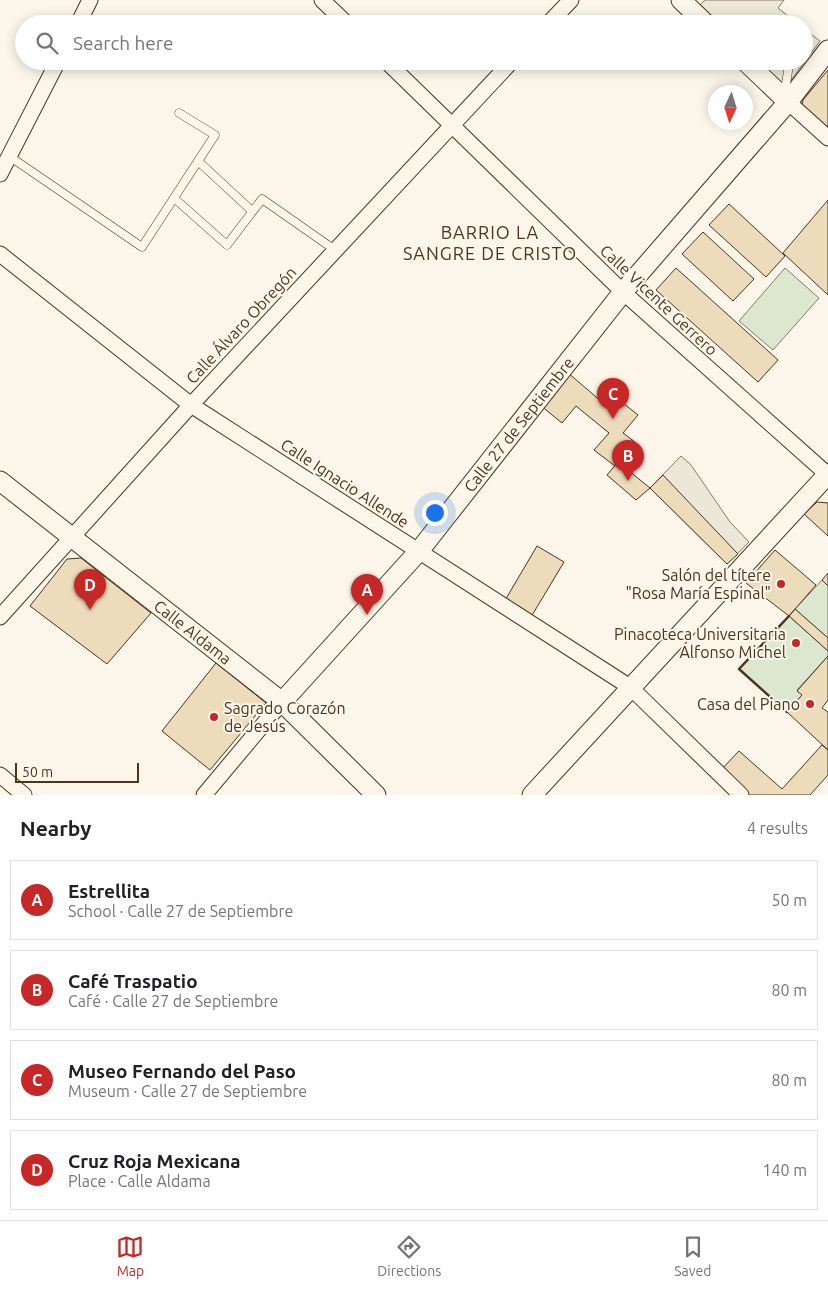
<!DOCTYPE html>
<meta charset="utf-8">
<style>
body{margin:0;font-family:Ubuntu,sans-serif;background:#f2f2f2;color:#202124}
.compass{position:absolute;left:708px;top:85px;width:45px;height:45px;border-radius:50%;background:#fff;box-shadow:0 2px 12px #0003;rotate:184deg}
.scale{position:absolute;left:15px;bottom:12px;width:124px;box-sizing:border-box;padding-left:5px;border:2px solid #4a3520;border-top:0;font-size:14px;line-height:18px;white-space:nowrap;color:#4a3520;-webkit-text-stroke:4px #fbf6e9;paint-order:stroke}
.you{position:absolute;left:434px;top:512px;width:18px;height:18px;margin:-12px;border:4px solid #fff;border-radius:50%;background:#1a73e8;box-shadow:0 0 0 8px #1a73e833}
.badge{display:grid;place-items:center;width:32px;height:32px;border-radius:50%;background:#c62828;color:#fff;font-size:16px;font-weight:700}
.pin{position:absolute;translate:-50% -41px;filter:drop-shadow(0 1px 2px #0008)}
.pin::after{content:'';position:absolute;top:26px;width:18px;height:15px;background:inherit;clip-path:polygon(0 0,100% 0,50% 100%)}
.list{margin:0;padding:0;list-style:none}
h2{display:flex;justify-content:space-between;align-items:center;height:65px;margin:0;padding:0 20px;font-size:21px}
h2 small{font-size:16px;font-weight:400;color:#757577}
.list li{display:grid;grid-template-columns:32px 1fr auto;gap:15px;align-items:center;box-sizing:border-box;height:80px;margin:0 10px 10px;padding:0 10px;border:1px solid #e0e0e0;border-radius:0px}
.list b{display:block;font-size:19px;white-space:nowrap}
.list p{margin:0;font-size:16px;white-space:nowrap;color:#757577}
.list em{font-size:16px;font-style:normal;color:#757577}
.icon{flex:none;width:28px;height:28px;fill:none;stroke:currentColor;stroke-width:2;stroke-linecap:round;stroke-linejoin:round}
.map{position:relative;flex:none;width:828px;height:795px;overflow:hidden}
.search{position:absolute;background:#fff;box-shadow:0 2px 12px #0003;left:15px;right:15px;top:15px;height:55px;display:flex;align-items:center;gap:12px;box-sizing:border-box;padding:0 18px;border-radius:28px;color:#757577;font-size:19px}
.sheet{height:425px;background:#fff}
nav{display:flex;justify-content:space-around;align-items:center;box-sizing:border-box;height:70px;border-top:1px solid #e0e0e0;background:#fff;font-size:14px;color:#757577}
nav a{display:grid;justify-items:center;gap:2px}
nav .on{color:#c62828}
.map>svg:first-child{display:block}
</style>
<div class="map">
<svg width="828" height="795" viewBox="0 0 828 795">
<rect width="100%" height="100%" fill="#fbf6e9"/>
<!-- green -->
<path fill="#dce7d0" stroke="#887966" d="M785,268l34,30 -46,52 -34,-29z
M822,580l6,6v52l-33,-29z
M789,616l39,35v5l-31,34 5,5 -15,17 -48,-43z"/>
<!-- parking -->
<path fill="#ede7d9" stroke="#887966" d="M705,0h79l-6,8 20,16h-81l-18,-18z
M804,29l16,12 -32,43 -8,1 -24,-24h48z
M681,456l10,9 39,57 19,20 -22,22 -77,-76z"/>
<!-- building -->
<path fill="#ecdcbc" stroke="#4a3520" d="M828,70v59l-26,-23 1,-6z
M828,200v95l-45,-42z
M729,204l56,52 -19,21 -57,-52z
M703,232l51,47 -21,22 -51,-47z
M676,268l102,92 -20,22 -102,-92z
M567,372l42,36 9,-9 20,16 -15,18 12,9 -20,24 -21,-16 15,-17 -33,-27 -14,17 -22,-18z
M618,462l32,26 -14,12 -29,-25z
M663,475l75,79 -11,10 -77,-76z
M817,502l11,1v33l-24,-22z
M537,546l27,16 -33,55 -27,-15z
M775,550l41,35 -27,31 -43,-33z
M81,558l70,55 -44,51 -77,-58 37,-47z
M828,573v13l-6,-6z
M795,609l33,29v13l-39,-35z
M828,656v44l-6,8 6,4v38l-41,-38 15,-17 -5,-4z
M216,663l50,40 -56,67 -48,-39z
M822,745l6,5v25l-18,20h-63l-27,-24 19,-20 43,38z"/>
<g fill="none" stroke-linecap="round" stroke-linejoin="round">
<!-- service casing -->
<g stroke="#4a3520" stroke-width="9">
<path id="service" d="M786,96l-1,-6 4,-25
M9,156l133,91 73,-112 -36,-22
M198,161l54,50
M174,198l53,47 35,-46 73,51"/>
</g>
<!-- minor casing -->
<g stroke="#4a3520" stroke-width="17">
<path id="minor" d="M322,0l25,24
M78,24l12,-24
M548,24l23,-24
M386,61l237,231 205,183
M788,102l40,36
M0,174l58,-113
M0,254l191,151 439,282 111,108
M0,617l191,-212 321,-344
M0,775l24,20
M204,795l78,-93"/>
</g>
<!-- tertiary casing -->
<g stroke="#4a3520" stroke-width="21">
<g id="tertiary">
<path d="M681,0l25,24"/>
<path d="M745,61l43,41"/>
<path id="s1" d="M0,481l282,221 94,93"/>
<path id="s2" d="M282,702l137,-151 204,-259 165,-190 40,-52"/>
<path d="M532,795l296,-321"/>
</g>
</g>
<!-- service -->
<use href="#service" stroke="#fbf6e9" stroke-width="8"/>
<!-- minor -->
<use href="#minor" stroke="#fbf6e9" stroke-width="15"/>
<!-- tertiary -->
<use href="#tertiary" stroke="#fbf6e9" stroke-width="19"/>
<!-- wall -->
<path stroke="#4a3520" stroke-width="2.5" d="M787,712l-48,-43 50,-53"/>
</g>
<!-- markers -->
<g fill="#c62828" stroke="#fbf6e9" stroke-width="2">
<circle cx="781" cy="584" r="5"/>
<circle cx="796" cy="643" r="5"/>
<circle cx="810" cy="704" r="5"/>
<circle cx="214" cy="717" r="5"/>
</g>
<g text-anchor="middle" dominant-baseline="central" stroke-width="4" stroke-linejoin="round" paint-order="stroke">
<!-- street labels -->
<g font-size="16" fill="#4a3520" stroke="#fbf6e9">
<text transform="translate(659 300) rotate(43)">Calle Vicente Gerrero</text>
<text transform="translate(241 325) rotate(-47)">Calle Álvaro Obregón</text>
<text stroke="none"><textPath href="#s2" startOffset="365">Calle 27 de Septiembre</textPath></text>
<text transform="translate(345 483) rotate(33)">Calle Ignacio Allende</text>
<text stroke="none"><textPath href="#s1" startOffset="245">Calle Aldama</textPath></text>
</g>
<!-- poi labels -->
<g font-size="16" fill="#4a3520" stroke="#fbf6e9" text-anchor="end">
<text x="771" y="575">Salón del títere<tspan x="771" dy="18">"Rosa María Espinal"</tspan></text>
<text x="786" y="634">Pinacoteca Universitaria<tspan x="786" dy="18">Alfonso Michel</tspan></text>
<text x="800" y="704">Casa del Piano</text>
<text x="224" y="708" text-anchor="start">Sagrado Corazón<tspan x="224" dy="18">de Jesús</tspan></text>
</g>
<!-- neighbourhood labels -->
<g font-size="18" letter-spacing="1" fill="#4a3520" stroke="#fbf6e9">
<text x="490" y="232">BARRIO LA<tspan x="490" dy="21">SANGRE DE CRISTO</tspan></text>
</g>
</g>
</svg>
<svg class="compass" viewBox="-18 -18 36 36"><path d="M0-13l5 13h-10z" fill="#e53935"/><path d="M0 13l5-13h-10z" fill="#757577"/></svg>
<div class="scale">50 m</div>
<div class="you"></div>
<div class="pin badge" style="left:367px;top:615px">A</div>
<div class="pin badge" style="left:628px;top:481px">B</div>
<div class="pin badge" style="left:613px;top:419px">C</div>
<div class="pin badge" style="left:90px;top:610px">D</div>
<div class="search"><svg class="icon" aria-label="search" viewBox="0 0 24 24"><circle cx="10" cy="10" r="6"/><path d="M15 15l6 6"/></svg>Search here</div>
</div>
<section class="sheet">
<h2>Nearby<small>4 results</small></h2>
<ul class="list">
<li><span class="badge">A</span><div><b>Estrellita</b><p>School · Calle 27 de Septiembre</p></div><em>50 m</em></li>
<li><span class="badge">B</span><div><b>Café Traspatio</b><p>Café · Calle 27 de Septiembre</p></div><em>80 m</em></li>
<li><span class="badge">C</span><div><b>Museo Fernando del Paso</b><p>Museum · Calle 27 de Septiembre</p></div><em>80 m</em></li>
<li><span class="badge">D</span><div><b>Cruz Roja Mexicana</b><p>Place · Calle Aldama</p></div><em>140 m</em></li>
</ul>
</section>
<nav>
<a class="on"><svg class="icon" aria-label="map" viewBox="0 0 24 24"><path d="M3 6l6-2 6 2 6-2v14l-6 2-6-2-6 2zM9 4v14M15 6v14"/></svg>Map</a>
<a><svg class="icon" aria-label="directions" viewBox="0 0 24 24"><path d="M12 3l9 9-9 9-9-9zM9 14v-3h6M13 9l2 2-2 2"/></svg>Directions</a>
<a><svg class="icon" aria-label="saved" viewBox="0 0 24 24"><path d="M7 4h10v16l-5-4-5 4z"/></svg>Saved</a>
</nav>
